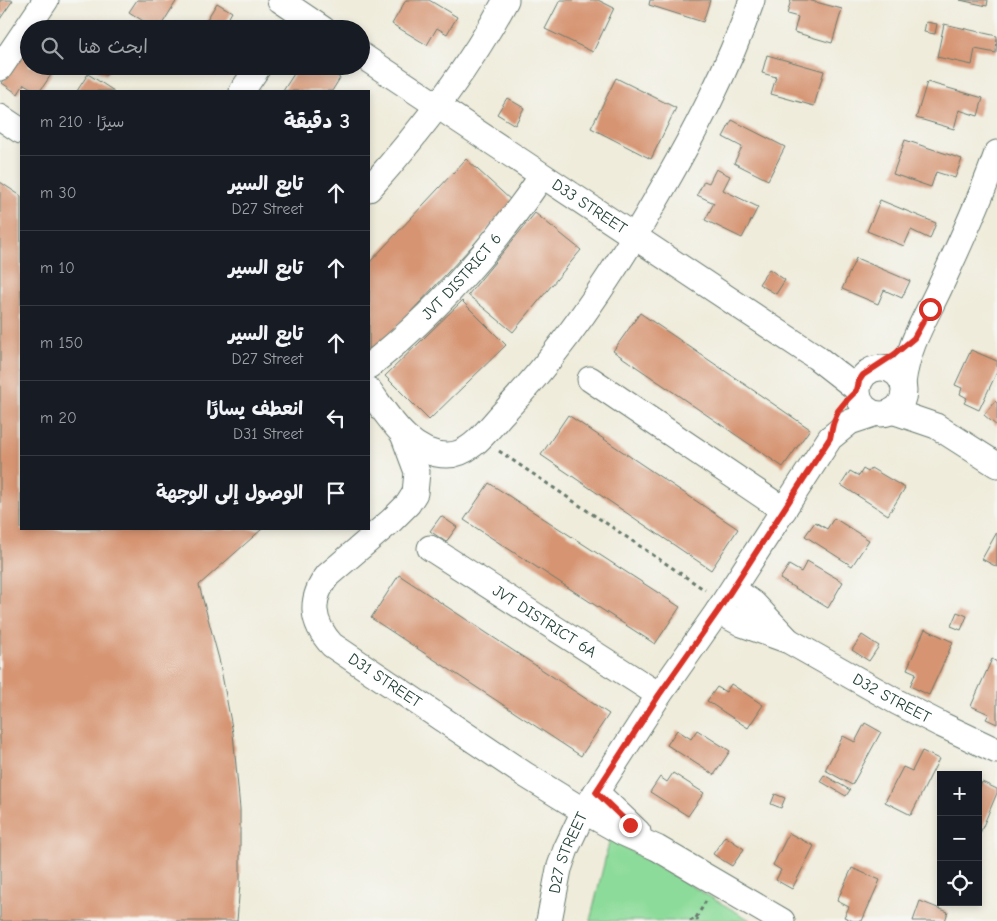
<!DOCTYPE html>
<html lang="ar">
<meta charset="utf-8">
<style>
body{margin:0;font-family:"Comic Neue","Playpen Sans Arabic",sans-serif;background:#20242c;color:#f1f3f6;direction:rtl}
.controls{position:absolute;right:15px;bottom:15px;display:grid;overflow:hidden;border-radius:0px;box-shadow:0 2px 8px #0003}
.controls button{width:45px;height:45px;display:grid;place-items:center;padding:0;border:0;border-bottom:1px solid #363941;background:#171b24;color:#f1f3f6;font:25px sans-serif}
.stop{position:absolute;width:15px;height:15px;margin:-11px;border:4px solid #d93025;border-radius:50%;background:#fff}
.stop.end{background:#d93025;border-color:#fff;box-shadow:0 1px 5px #0008}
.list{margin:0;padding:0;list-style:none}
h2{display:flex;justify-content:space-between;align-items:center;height:65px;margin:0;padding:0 20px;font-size:21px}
h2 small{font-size:16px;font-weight:400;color:#9ea1a6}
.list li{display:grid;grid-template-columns:32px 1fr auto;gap:15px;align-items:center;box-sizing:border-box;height:75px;padding:0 20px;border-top:1px solid #363941}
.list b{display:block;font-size:19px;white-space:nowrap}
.list p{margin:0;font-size:16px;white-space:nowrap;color:#9ea1a6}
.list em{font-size:16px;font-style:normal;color:#9ea1a6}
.icon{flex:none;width:28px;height:28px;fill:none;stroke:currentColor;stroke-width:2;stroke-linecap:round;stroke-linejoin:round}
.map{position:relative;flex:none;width:997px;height:921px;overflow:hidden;direction:ltr}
.search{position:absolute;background:#171b24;box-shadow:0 2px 8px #0003;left:20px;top:20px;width:350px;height:55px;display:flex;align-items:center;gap:12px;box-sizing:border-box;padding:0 18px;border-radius:28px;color:#9ea1a6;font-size:19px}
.panel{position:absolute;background:#171b24;box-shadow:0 2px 8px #0003;left:20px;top:90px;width:350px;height:440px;border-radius:0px;direction:rtl}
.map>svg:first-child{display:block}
</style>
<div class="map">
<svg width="997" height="921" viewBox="0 0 997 921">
<rect width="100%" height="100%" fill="#f6f6f2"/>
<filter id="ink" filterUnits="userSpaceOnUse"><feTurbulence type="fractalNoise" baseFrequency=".02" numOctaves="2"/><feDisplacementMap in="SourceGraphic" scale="10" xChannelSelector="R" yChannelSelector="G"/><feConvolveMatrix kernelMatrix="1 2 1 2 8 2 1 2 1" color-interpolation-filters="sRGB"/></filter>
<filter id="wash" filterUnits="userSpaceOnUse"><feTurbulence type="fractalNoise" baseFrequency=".0096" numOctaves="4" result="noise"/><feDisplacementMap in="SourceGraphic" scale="20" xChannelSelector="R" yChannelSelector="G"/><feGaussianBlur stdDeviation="1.12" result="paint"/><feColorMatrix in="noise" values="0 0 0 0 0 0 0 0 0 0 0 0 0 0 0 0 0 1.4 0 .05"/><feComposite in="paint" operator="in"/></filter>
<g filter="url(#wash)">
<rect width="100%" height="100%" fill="#efecdb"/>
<!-- green -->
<path fill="#8cdb9a" stroke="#568c67" d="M610,839l142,82h-162z"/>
<g id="blocks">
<!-- building -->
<path fill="#d69472" d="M0,0h13l-13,19z
M137,0h40l-18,29h-3l-27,-17z
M406,0h23l28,17 -10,17 -10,-6 -10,17 -35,-21z
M560,0h38l16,8 -21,44 -48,-23z
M650,0h60l-7,22 -54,-17z
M791,0h17l34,9 -10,34 -38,-11 4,-15 -11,-3z
M960,0h28l-1,6z
M217,3l15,9 -10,17h-21z
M926,22l11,2 -2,10 -11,-2z
M944,24l53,12 -1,17 -21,-4 -3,16 -35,-8z
M29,43v23h28l-17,25h-4l-12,-7 -6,10 -16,-11z
M767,55l57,16 -10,35 -43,-12 5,-17 -14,-4z
M100,66h8l3,2 -5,7 -9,-5z
M202,66h16l-4,8z
M299,66h23l18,12 -8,13h-49z
M88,74l26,17h-37z
M616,78l60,30 -25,51 -60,-31z
M927,82l56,16 -5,18 -19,-6 -5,19 -38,-11z
M507,98l17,10 -9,17 -18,-11z
M732,120l53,27 -17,33 -34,-17 8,-16 -19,-10z
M905,140l57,19 -7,19 -19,-6 -5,15 -38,-13z
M466,159l47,43 -144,155v-94z
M716,169l14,7 -7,14 35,17 -16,31 -37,-18 9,-17 -17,-8 7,-14 5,2z
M0,182l21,14v333h241l-63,56 20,74 14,74 7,76v75l-3,37h-237z
M880,200l56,23 -6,16 -19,-9 -7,16 -37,-15z
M535,213l46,37 -68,82 -45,-37z
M856,258l54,23 -8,17 -18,-8 -6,14 -36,-15z
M769,269l16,11 -9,14 -17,-10z
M462,301l44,44 -77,75 -44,-44z
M640,313l170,116 -27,38 -170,-116z
M971,350l26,11v11l-18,38 -15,-7 3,-5 -7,-4 2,-6 -7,-3z
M995,401l2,2v23l-13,-11z
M568,415l170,114 -27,41 -170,-115z
M871,468l34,20 -17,27 -47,-30 9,-14 9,5 4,-7 5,3z
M489,483l191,124 -25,37 -191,-124z
M441,516l16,11 -11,15 -16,-11z
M834,518l35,22 -17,26 -47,-30 10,-14 12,7z
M997,532v35l-15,-8z
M807,561l36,21 -15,26 -48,-29 9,-14 12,7z
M399,575l210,139 -28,42 -210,-138z
M957,612l10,4 -6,14 -10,-4z
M925,629l28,13 -24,53 -19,-9 6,-13 -9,-4z
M862,635l17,11 -10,15 -17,-11z
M992,659l5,3v62l-11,-5 3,-5 -18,-8z
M731,684l32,21 -15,23 -41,-27 10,-14 9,5z
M865,723l16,9 -29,53 -27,-15 18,-34 12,6z
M677,730l14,9 6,-9 33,21 -16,24 -47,-30z
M922,751l17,8 -28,56 -26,-13 18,-35 9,4z
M673,773l31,20 -16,23 -38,-24 10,-15 7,5z
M824,775l26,15 -4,6 -26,-15z
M982,782l15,7v4l-19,45v-47z
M775,794l10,4 -4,10 -10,-4z
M789,833l25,13 -22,43 -16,-9 5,-10 -8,-5z
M725,836l19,13 -12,17 -19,-12z
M852,868l28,12 -18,41h-9l-9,-4 5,-10 -12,-6z
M920,901l28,11 -3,9h-32z"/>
</g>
</g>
<g filter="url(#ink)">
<use href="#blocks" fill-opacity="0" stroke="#687a6e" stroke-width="1"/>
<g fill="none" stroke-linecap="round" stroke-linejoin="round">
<!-- minor casing -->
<g stroke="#687a6e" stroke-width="27">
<g id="minor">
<path d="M280,0l43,29"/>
<path id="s1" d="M361,55l455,302 41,32"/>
<path d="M0,68l46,-68"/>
<path d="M242,91l17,-25"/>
<path d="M0,117l21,14"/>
<path d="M369,189c52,-58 100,-121 137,-189"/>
<path id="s2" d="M369,366c67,-53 125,-120 173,-190"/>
<circle cx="881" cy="391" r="23"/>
<path d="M590,379l194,131"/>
<path d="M903,383c5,-38 21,-62 37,-96 20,-44 41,-88 57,-134"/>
<path d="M369,390c19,26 41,65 78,65 24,0 41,-26 56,-42 61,-64 110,-138 154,-215 37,-64 71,-128 95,-198"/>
<path d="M892,411l44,15 61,39"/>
<path id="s3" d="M404,437l13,35 -2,21 -7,11 -17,17 -63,54c-19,24 -17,47 4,70l192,129 60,37 39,22 34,15 125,73"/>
<path id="s4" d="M430,548l229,147"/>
<path d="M733,589l21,15 33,35"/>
<path id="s5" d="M718,611l24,13 47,17 108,61 43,22 57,27"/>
<path d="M596,792l42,40"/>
<path id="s6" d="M549,921l10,-52 7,-20 18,-38 75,-116 59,-84 112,-173 20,-16 24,-8"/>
</g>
</g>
<!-- path -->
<path stroke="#687a6e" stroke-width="3" stroke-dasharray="4 4" stroke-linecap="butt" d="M499,451l206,139
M696,918l10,-17
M690,921l6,-3 2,3"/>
<!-- minor -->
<use href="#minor" stroke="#fff" stroke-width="25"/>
</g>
</g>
<g fill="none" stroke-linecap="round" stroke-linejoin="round" filter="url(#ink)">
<!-- route -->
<path stroke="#d93025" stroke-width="6" d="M630,825l-34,-33 63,-97 59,-84 112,-173 3,-14 5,-13 9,-11 10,-10 2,-9 4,-6 32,-21 19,-16 16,-29"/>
</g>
<g text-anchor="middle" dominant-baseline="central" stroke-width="4" stroke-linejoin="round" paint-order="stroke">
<!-- street labels -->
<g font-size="16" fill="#1f3d34" stroke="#f6f6f2">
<text stroke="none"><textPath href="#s1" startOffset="274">D33 STREET</textPath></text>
<text stroke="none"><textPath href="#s2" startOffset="129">JVT DISTRICT 6</textPath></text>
<text stroke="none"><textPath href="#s4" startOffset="136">JVT DISTRICT 6A</textPath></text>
<text stroke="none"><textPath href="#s3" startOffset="320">D31 STREET</textPath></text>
<text stroke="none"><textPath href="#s5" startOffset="195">D32 STREET</textPath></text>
<text stroke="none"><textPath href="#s6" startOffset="71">D27 STREET</textPath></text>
</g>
</g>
</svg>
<div class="controls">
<button>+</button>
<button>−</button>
<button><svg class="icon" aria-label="locate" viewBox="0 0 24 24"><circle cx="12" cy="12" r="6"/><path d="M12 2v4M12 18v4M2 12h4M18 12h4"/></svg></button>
</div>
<div class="stop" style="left:930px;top:309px"></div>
<div class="stop end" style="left:630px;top:825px"></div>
<div class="search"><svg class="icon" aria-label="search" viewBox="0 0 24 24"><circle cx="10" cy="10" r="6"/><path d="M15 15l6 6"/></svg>ابحث هنا</div>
<section class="panel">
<h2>3 دقيقة<small>سيرًا · 210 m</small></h2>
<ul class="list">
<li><svg class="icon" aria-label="ahead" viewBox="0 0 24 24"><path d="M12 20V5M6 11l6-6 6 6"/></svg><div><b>تابع السير</b><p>D27 Street</p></div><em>30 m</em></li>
<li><svg class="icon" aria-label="ahead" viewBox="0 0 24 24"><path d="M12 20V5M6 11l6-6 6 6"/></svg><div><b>تابع السير</b></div><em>10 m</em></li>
<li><svg class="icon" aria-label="ahead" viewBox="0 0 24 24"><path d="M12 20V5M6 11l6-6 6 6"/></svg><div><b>تابع السير</b><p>D27 Street</p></div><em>150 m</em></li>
<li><svg class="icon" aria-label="left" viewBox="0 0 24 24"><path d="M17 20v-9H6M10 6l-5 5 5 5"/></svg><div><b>انعطف يسارًا</b><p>D31 Street</p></div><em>20 m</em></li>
<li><svg class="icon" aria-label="arrive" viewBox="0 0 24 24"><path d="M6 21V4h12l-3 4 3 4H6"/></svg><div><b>الوصول إلى الوجهة</b></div></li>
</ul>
</section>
</div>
